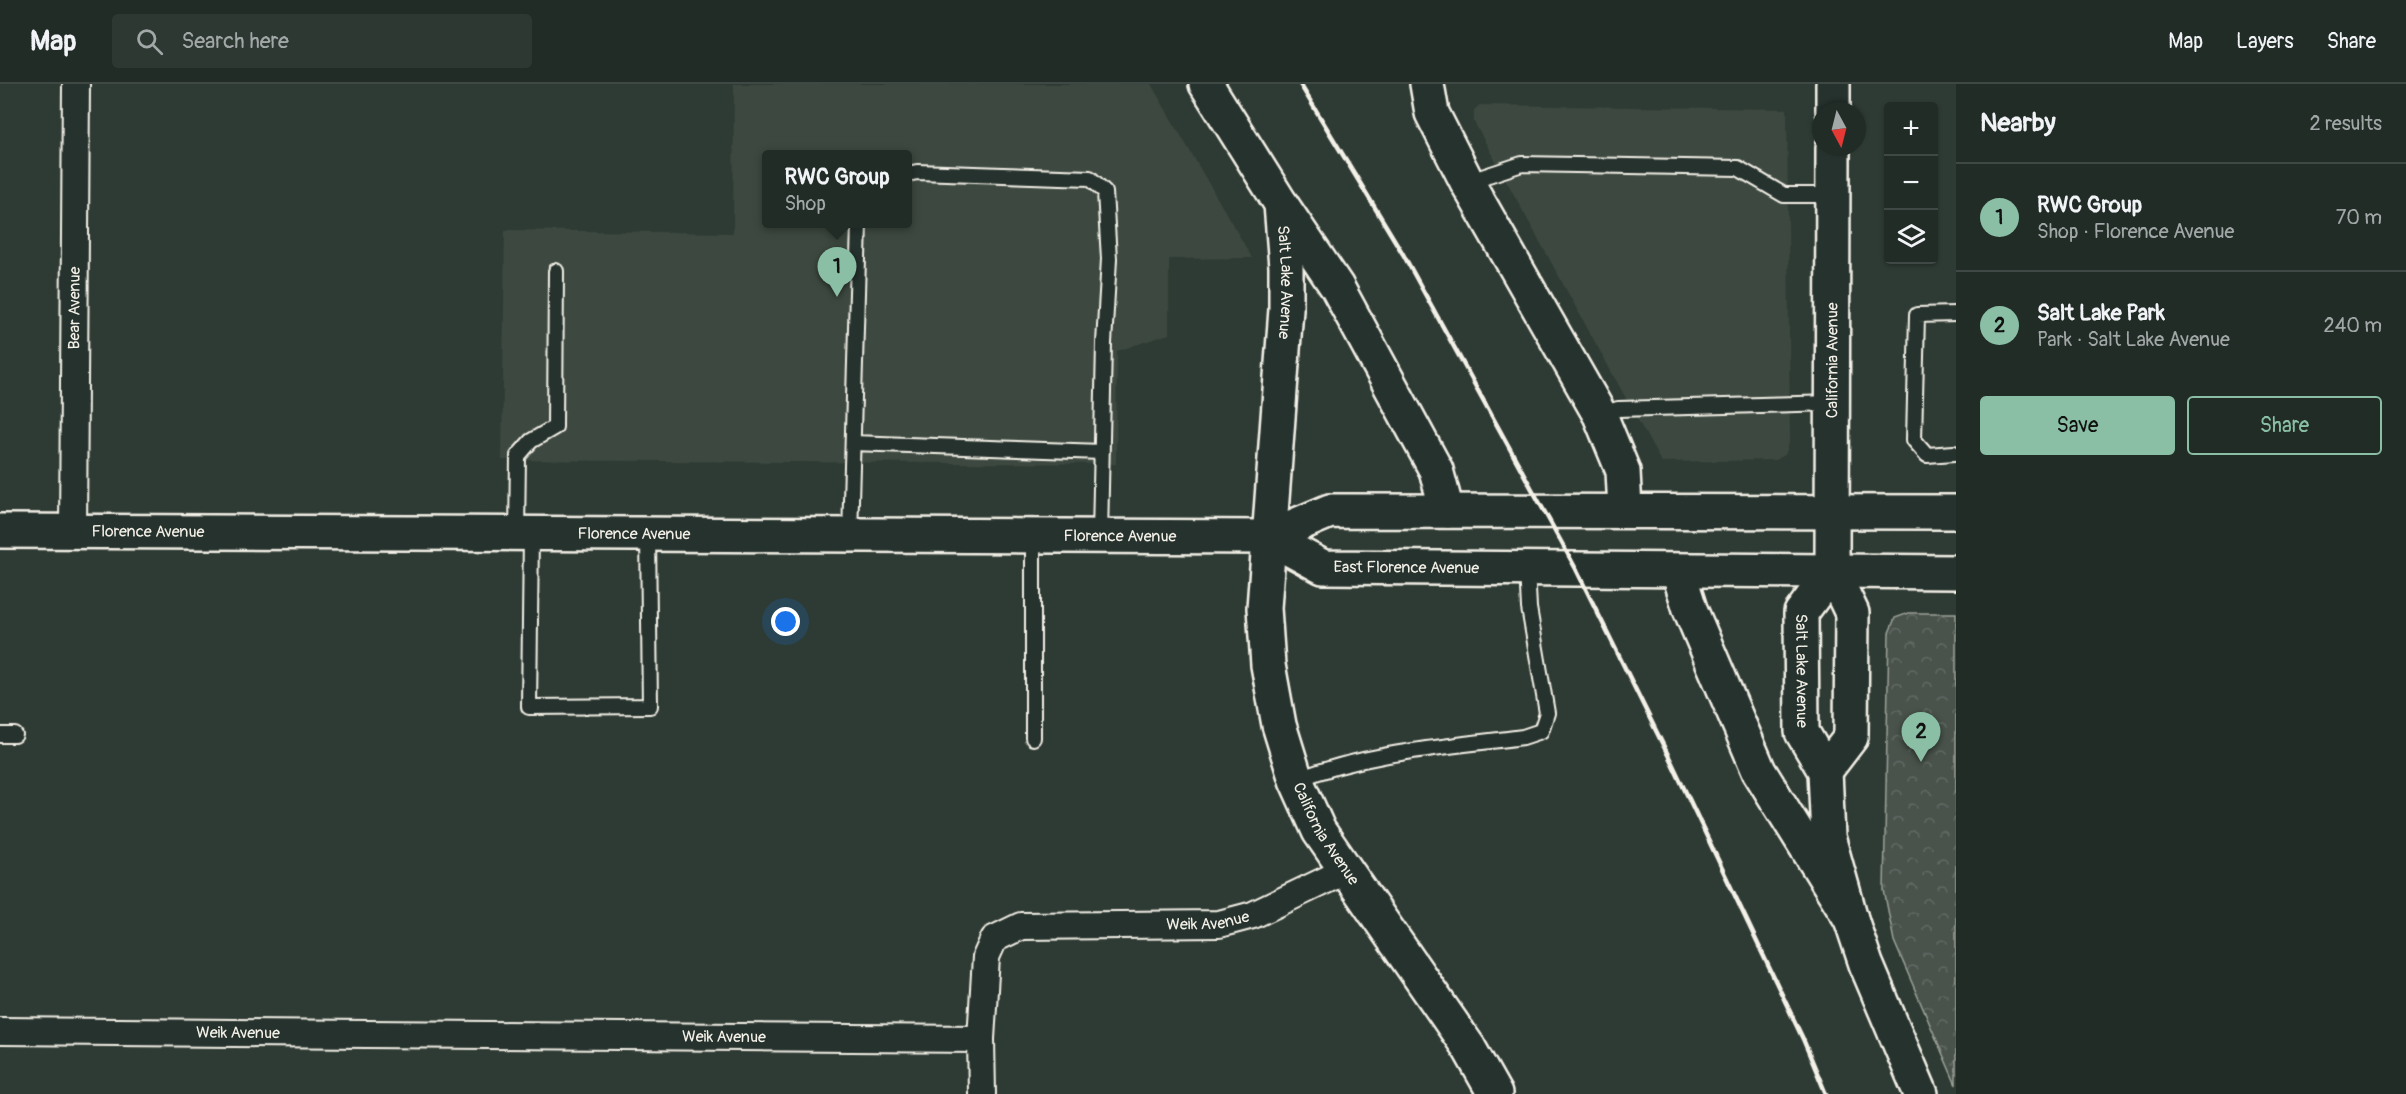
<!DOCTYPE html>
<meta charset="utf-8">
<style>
body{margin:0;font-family:Pangolin,sans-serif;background:#2e3833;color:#f1f3f6}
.controls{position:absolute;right:18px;top:18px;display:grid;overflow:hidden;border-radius:6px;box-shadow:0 2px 4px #0004}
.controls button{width:54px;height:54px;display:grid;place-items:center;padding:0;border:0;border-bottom:2px solid #3f4844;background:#222c27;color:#f1f3f6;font:30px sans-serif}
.compass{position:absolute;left:1812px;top:18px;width:54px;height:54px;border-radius:50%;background:#222c27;box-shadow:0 2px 4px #0004;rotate:173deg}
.you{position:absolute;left:786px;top:538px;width:21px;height:21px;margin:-15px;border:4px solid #fff;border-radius:50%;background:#1a73e8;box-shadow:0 0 0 9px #1a73e833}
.badge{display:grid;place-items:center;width:39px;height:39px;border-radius:50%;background:#8abfa5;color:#111;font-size:20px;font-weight:700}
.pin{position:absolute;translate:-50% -50px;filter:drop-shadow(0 2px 3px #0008)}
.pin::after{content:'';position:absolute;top:32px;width:21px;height:18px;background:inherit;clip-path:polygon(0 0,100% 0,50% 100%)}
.popup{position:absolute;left:762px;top:66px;width:150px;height:78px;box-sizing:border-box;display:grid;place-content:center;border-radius:6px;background:#222c27;filter:drop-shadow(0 2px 4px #0005);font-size:20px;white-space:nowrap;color:#a2a7a7}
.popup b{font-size:22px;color:#f1f3f6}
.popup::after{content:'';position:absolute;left:50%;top:100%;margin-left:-12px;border:12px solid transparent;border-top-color:#222c27}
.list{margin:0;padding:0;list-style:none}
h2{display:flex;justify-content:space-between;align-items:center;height:78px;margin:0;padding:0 24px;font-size:26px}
h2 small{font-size:20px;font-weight:400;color:#a2a7a7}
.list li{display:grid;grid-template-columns:39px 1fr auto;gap:18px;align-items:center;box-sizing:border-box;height:108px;padding:0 24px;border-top:2px solid #3f4844}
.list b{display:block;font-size:22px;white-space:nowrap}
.list p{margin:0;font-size:20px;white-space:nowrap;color:#a2a7a7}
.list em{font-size:20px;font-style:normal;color:#a2a7a7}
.actions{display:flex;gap:12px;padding:18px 24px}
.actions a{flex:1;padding:14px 0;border:2px solid #8abfa5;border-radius:6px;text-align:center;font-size:21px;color:#8abfa5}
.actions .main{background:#8abfa5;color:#111}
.icon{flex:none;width:33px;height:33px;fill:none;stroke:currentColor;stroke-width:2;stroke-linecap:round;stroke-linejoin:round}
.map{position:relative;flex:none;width:1956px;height:1010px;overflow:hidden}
header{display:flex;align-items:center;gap:36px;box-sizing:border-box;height:84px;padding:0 30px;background:#222c27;border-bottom:2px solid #3f4844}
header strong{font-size:28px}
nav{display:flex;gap:33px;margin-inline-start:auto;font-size:21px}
.search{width:420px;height:54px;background:#2e3833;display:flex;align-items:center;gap:15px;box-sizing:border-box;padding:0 21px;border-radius:6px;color:#a2a7a7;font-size:22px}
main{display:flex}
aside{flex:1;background:#222c27}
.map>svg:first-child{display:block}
</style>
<header>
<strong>Map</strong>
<div class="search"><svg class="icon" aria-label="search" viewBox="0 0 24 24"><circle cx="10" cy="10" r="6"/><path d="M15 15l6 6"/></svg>Search here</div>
<nav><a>Map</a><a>Layers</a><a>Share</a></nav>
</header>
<main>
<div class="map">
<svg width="1956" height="1010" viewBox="0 0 1956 1010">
<defs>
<pattern id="park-crowns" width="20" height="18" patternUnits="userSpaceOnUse" patternTransform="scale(1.5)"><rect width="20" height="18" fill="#48524c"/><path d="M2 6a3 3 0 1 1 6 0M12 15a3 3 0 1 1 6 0" fill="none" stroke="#636b66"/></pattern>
</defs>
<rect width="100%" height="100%" fill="#2e3b34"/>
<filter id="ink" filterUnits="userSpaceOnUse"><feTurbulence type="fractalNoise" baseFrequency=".0167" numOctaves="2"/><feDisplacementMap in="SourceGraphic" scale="12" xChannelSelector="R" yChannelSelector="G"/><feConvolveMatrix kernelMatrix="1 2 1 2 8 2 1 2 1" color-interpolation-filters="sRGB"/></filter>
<g filter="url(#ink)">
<!-- built -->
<path fill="#3c4841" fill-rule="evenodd" d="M734,0h417l101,174 -83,1v75l-52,17 -1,113 -614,-4 3,-230 228,3zM766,70h142v70h-142z
M1480,21l307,4 3,331 -5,15 -10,5 -114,2 -187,-340v-12z"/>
<!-- park -->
<path fill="url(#park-crowns)" stroke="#9ea29a" stroke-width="1.5" d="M1909,529h47v472l-62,-144 -10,-51 5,-257 6,-15z"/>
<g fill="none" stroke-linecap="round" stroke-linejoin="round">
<!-- lane casing -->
<g stroke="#f4f1e8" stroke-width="18">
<path id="lane" d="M908,90l9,-2 173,6 15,14 4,67 -5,84 -4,193
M1467,98l55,-18 216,4 46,27h48
M1600,331l18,-6 215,-6
M853,359l249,9
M1954,369l-27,2 -13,-15 3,-125 39,-1
M517,450l1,-78 13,-15 24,-14 1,-156
M531,450l-2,173 121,-1 -2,-172
M850,451l9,-311
M1033,452v202
M0,651h15
M1296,696c72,-28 150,-33 227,-43l18,-6 6,-18 -18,-105 -2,-40"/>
</g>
<!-- street casing -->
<g stroke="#f4f1e8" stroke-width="30">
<g id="street">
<path id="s1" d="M73,448l3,-448"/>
<path id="s2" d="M0,947l981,8 5,-82 8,-18 27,-13 198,-2 34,-9 92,-44"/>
<path d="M981,955l1,55"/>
</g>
</g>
<!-- secondary casing -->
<g stroke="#f4f1e8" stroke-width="38">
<g id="secondary">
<path id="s3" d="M1206,0l75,120 5,63v42l-22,299 4,57 11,60 17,55 23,51 150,217 26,46"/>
<path d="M1833,27v-27"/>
<path id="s4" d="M1832,487l-31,42 1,119 23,39 3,66 23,82 15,45 55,130"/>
<path id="s5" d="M1825,687l26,-34 1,-124 -20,-42 1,-424"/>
</g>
</g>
<!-- primary casing -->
<g stroke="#f4f1e8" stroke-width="38">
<g id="primary">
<path d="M1427,0l5,29 35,69 133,233 23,56 2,39"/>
<path d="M1281,120l56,83 99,183 11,41"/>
<path id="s6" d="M0,447l1268,6 62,-26 626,1"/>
<path id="s7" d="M1268,453l55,30 633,5"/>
<path d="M1678,487l12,38 69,162 92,148"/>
</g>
</g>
<!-- lane -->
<use href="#lane" stroke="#26332d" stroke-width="14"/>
<!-- street -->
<use href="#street" stroke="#26332d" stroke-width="26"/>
<!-- secondary -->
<use href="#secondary" stroke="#26332d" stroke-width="33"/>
<!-- primary -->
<use href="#primary" stroke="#26332d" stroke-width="33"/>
<!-- rail -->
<path stroke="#f4f1e8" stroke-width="4.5" d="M1300,0l103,170 173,315 96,194 131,276 23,55"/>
</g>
</g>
<g text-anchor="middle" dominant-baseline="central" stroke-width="6" stroke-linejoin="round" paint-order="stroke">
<!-- street labels -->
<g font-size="16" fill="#f4f1e8" stroke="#26332d">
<text stroke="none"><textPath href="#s3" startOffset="220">Salt Lake Avenue</textPath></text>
<text stroke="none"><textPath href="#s1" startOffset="224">Bear Avenue</textPath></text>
<text stroke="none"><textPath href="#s5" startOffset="424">California Avenue</textPath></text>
<text stroke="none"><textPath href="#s6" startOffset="148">Florence Avenue</textPath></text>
<text stroke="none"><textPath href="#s6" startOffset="634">Florence Avenue</textPath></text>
<text stroke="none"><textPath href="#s6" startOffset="1120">Florence Avenue</textPath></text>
<text stroke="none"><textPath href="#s7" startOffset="146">East Florence Avenue</textPath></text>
<text stroke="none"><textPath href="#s4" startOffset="110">Salt Lake Avenue</textPath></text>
<text stroke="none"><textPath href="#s3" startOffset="784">California Avenue</textPath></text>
<text stroke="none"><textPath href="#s2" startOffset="1300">Weik Avenue</textPath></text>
<text stroke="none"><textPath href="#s2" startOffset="238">Weik Avenue</textPath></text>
<text stroke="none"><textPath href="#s2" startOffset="724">Weik Avenue</textPath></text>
</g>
</g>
</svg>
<div class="controls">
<button>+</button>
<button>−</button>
<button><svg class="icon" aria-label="layers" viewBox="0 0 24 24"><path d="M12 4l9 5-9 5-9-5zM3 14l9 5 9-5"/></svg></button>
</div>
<svg class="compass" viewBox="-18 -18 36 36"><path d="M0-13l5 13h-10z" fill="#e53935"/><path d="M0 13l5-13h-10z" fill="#a2a7a7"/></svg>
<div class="you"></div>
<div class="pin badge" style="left:837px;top:213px">1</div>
<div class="popup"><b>RWC Group</b>Shop</div>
<div class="pin badge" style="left:1921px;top:678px">2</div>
</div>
<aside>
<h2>Nearby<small>2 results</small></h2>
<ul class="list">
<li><span class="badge">1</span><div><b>RWC Group</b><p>Shop · Florence Avenue</p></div><em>70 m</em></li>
<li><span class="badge">2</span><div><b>Salt Lake Park</b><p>Park · Salt Lake Avenue</p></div><em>240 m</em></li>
</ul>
<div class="actions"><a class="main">Save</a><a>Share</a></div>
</aside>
</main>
